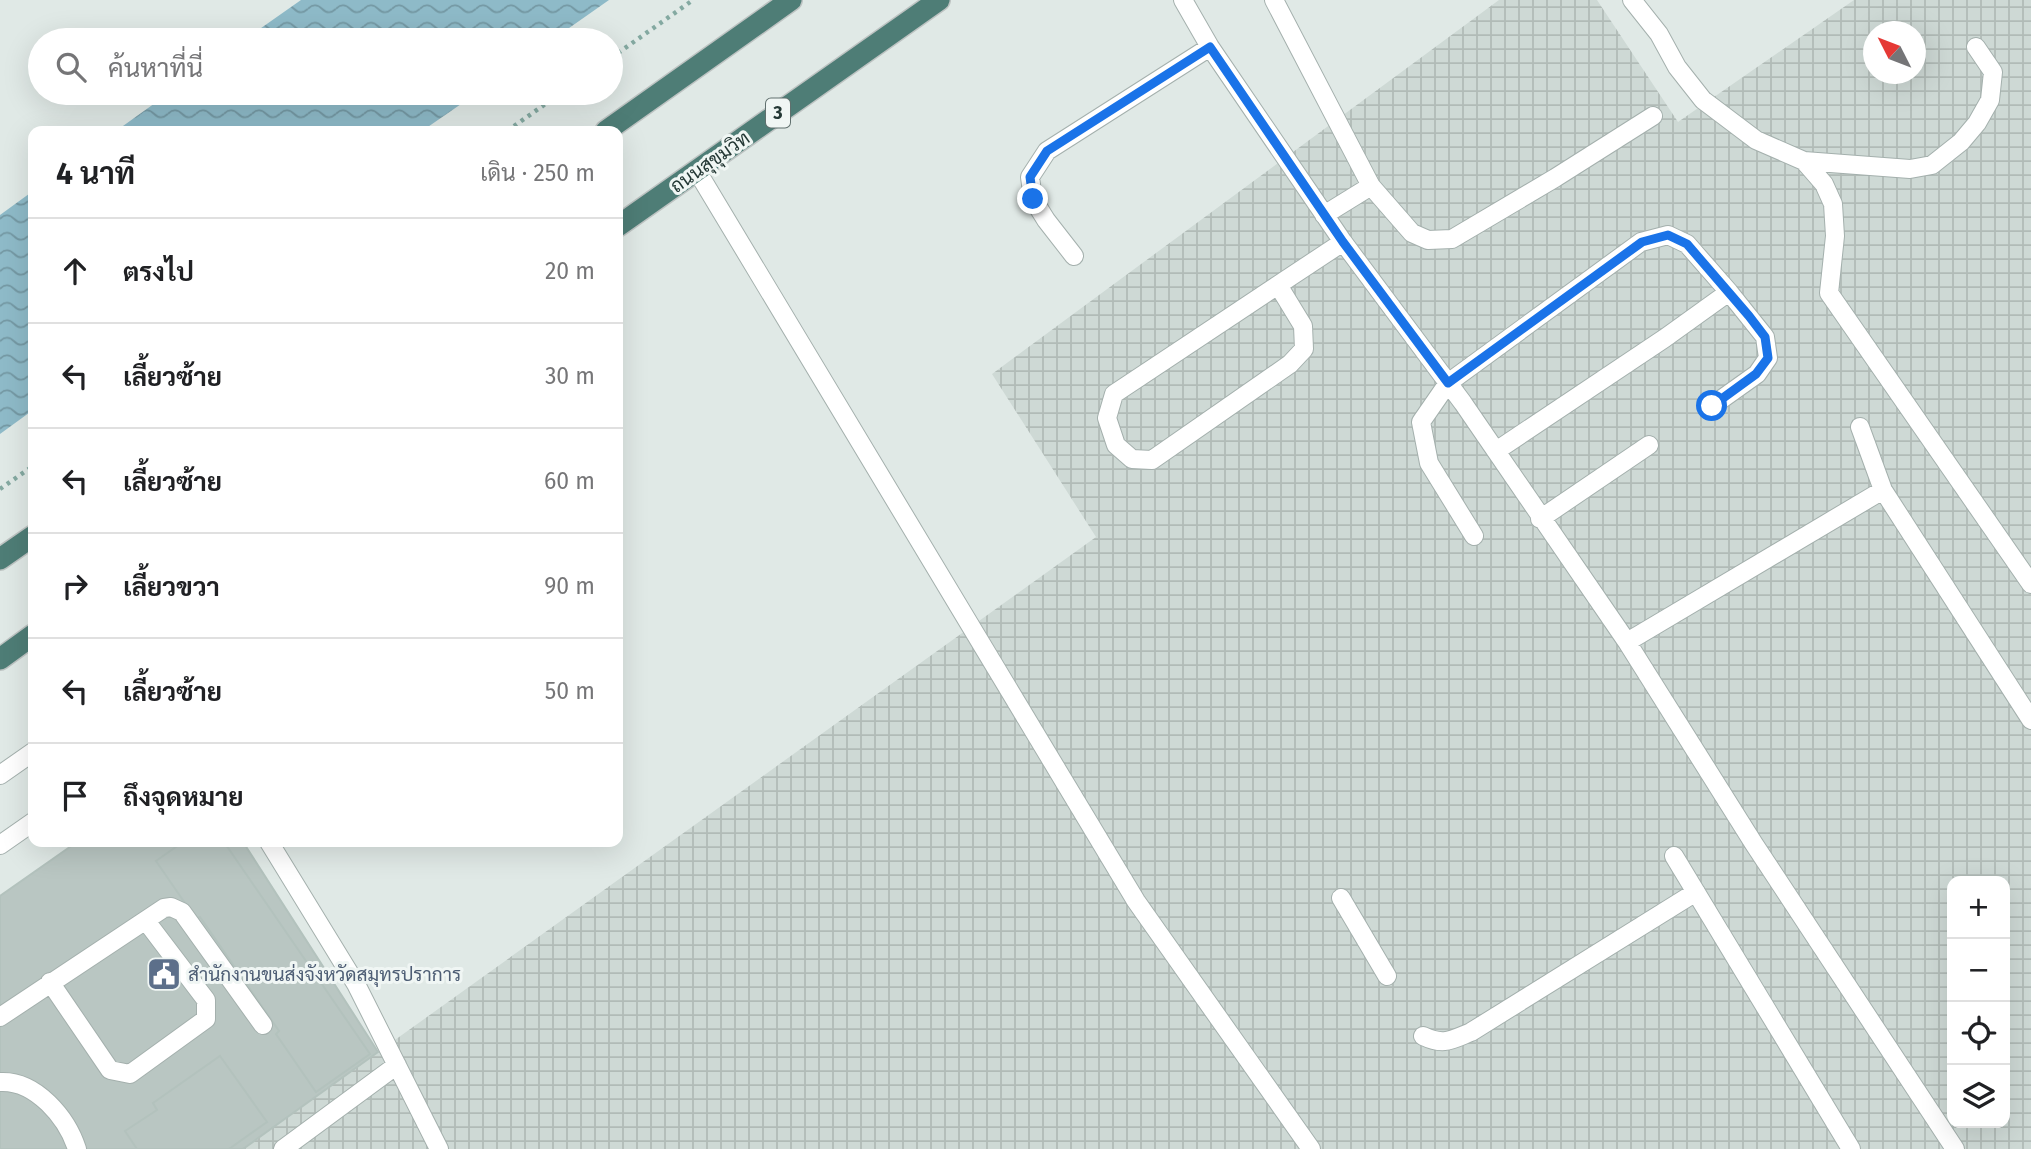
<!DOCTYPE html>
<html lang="th">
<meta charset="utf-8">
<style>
body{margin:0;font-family:"Fira Sans",Sarabun,sans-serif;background:#f6f6f6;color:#202124}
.controls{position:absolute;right:21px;bottom:21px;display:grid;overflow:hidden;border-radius:14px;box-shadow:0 7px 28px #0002}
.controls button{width:63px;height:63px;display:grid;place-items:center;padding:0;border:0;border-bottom:2px solid #e0e0e0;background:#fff;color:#202124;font:35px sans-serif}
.compass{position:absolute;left:1863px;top:21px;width:63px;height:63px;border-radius:50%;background:#fff;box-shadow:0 7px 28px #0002;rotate:312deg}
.stop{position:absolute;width:21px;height:21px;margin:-16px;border:5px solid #1a73e8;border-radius:50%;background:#fff}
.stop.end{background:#1a73e8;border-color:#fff;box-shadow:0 2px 7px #0008}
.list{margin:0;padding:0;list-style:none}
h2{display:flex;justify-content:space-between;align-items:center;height:91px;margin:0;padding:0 28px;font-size:30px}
h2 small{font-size:23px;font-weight:400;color:#757577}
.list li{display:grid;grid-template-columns:46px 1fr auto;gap:21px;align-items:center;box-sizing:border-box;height:105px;padding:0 28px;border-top:2px solid #e0e0e0}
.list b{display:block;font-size:26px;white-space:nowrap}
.list em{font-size:23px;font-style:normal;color:#757577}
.icon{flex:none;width:38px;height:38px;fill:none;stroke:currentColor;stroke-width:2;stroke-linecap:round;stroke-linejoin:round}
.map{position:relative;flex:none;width:2031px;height:1149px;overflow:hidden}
.search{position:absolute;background:#fff;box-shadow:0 7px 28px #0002;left:28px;top:28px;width:595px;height:77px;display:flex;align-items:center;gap:18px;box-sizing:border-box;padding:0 24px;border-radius:38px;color:#757577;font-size:26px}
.panel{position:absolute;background:#fff;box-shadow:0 7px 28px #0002;left:28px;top:126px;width:595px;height:721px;border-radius:14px}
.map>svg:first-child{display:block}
</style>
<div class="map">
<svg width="2031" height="1149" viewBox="0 0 2031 1149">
<defs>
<pattern id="industrial-grid" width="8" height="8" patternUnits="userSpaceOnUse" patternTransform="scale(1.75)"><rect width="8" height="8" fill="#ced9d5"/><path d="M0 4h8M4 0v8" fill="none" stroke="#b1bbb7"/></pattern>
<pattern id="water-waves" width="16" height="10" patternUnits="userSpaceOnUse" patternTransform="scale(1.75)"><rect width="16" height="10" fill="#8ebac8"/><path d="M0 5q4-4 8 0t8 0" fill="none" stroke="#7498a3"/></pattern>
</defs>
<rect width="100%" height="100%" fill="#e0e9e6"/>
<!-- industrial -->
<path fill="url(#industrial-grid)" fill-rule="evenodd" d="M1499,0h98l81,122 176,-122h177v1149h-1788l853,-612 -104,-163zM1874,32h42v42h-42zM1952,881h53v242h-53z"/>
<!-- water -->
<path fill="url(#water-waves)" d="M301,0h308l-57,40h-308z
M169,93h308l-55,38h-306z
M33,191v219l-33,24v-219z"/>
<!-- building -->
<path fill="#b9c6c2" stroke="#b3c2bd" stroke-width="2" d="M77,842h166l135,210 -135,97h-243v-253z
M183,842h41l146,212 -54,38 -40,-58 3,-3 -79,-114 -4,2 -40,-58z
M220,1056l47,66 -38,27h-92l-12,-18 32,-21 -4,-7z"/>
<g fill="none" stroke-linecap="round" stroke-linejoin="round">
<!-- service casing -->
<g stroke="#a4b0ad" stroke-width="20">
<path id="service" d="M1183,0l27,47 133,195 120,161 164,239 127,202 201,305
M1274,0l97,186 41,47 16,7 24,-1 103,-61 98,-62
M1632,0l27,34 18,33 26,33 53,40 48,21 20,23 9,20 2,32 -6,57 202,291
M1804,161l106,8 22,-4 29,-23 16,-19 13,-23 3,-28 -17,-25
M697,171l439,730 175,248
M1324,215l47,-29
M1074,256l-28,-36 -13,-21 -3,-22 17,-26 163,-104
M1278,285l25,41 1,23 -14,15 -138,96 -20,-1 -16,-14 -9,-27 7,-24z
M1278,285l65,-43
M1712,406l45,-32 11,-16 -3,-21 -36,-45
M1860,427l23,63
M1540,519l109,-74
M1474,536l-45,-73 -8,-41 27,-39 193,-141 27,-7 19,9 42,48 -64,46 -169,113
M1627,642l256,-152 148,230
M0,775l33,-23
M269,842l87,142 83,165
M0,845l33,-23
M1674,856l177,293
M1341,898l46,78
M50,982l60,88 20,4 76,-55v-19l-60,-79
M0,1017l164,-109 7,-1 11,5 81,113
M1423,1036c21,10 28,4 48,-4l225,-140
M0,1082c36,-2 67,36 77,67
M283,1149l114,-84"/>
</g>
<!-- trunk casing -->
<g stroke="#bdc3c2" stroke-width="24">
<path id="trunk" d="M606,131l185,-131
M618,226l321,-226
M0,559l33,-23
M0,659l33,-24"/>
</g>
<!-- path -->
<path stroke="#84a9a1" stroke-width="4.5" stroke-dasharray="3.5 5" stroke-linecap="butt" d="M611,58l82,-58
M507,131l54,-38
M0,489l33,-23"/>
<!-- service -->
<use href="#service" stroke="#fff" stroke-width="18"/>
<!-- trunk -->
<use href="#trunk" stroke="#4e7d76" stroke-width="21"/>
</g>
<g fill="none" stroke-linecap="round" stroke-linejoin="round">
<!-- route -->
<path stroke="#1a73e8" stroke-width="9" d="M1033,199l-3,-22 17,-26 163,-104 133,195 105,141 194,-141 26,-7 19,9 62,72 16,21 3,21 -12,16 -44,32"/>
</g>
<!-- icons -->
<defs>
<g id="civic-square" transform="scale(1.75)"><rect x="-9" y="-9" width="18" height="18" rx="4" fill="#5c6f8a" stroke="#f0f6f4"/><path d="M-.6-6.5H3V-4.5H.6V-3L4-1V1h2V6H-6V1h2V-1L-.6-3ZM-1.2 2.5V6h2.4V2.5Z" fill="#fff"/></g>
</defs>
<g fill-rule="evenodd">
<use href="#civic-square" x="164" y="974"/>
</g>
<g text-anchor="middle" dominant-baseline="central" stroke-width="6" stroke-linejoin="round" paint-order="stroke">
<!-- shield labels -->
<rect fill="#f0f6f4" stroke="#60706e" stroke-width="2" x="766" y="98.5" width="24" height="29" rx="5"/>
<g font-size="18" font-weight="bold" fill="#233734">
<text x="778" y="113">3</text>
</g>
<!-- street labels -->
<g font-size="19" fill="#233734" stroke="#f0f6f4">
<text transform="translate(710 162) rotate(-35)">ถนนสุขุมวิท</text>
</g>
<!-- service labels -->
<g font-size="19" fill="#4e5e75" stroke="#f0f6f4" text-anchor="start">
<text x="188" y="974">สำนักงานขนส่งจังหวัดสมุทรปราการ</text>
</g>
</g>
</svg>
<div class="controls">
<button>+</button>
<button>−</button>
<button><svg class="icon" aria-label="locate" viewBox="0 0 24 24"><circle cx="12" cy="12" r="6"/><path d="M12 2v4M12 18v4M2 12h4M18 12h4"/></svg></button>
<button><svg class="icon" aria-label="layers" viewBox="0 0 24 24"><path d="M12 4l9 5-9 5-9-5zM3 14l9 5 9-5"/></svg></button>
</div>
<svg class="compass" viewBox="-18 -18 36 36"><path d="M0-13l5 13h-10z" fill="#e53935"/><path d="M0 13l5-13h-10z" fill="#757577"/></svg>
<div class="stop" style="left:1712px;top:406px"></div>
<div class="stop end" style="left:1033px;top:199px"></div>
<div class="search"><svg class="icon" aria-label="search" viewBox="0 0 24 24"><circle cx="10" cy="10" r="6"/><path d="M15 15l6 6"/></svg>ค้นหาที่นี่</div>
<section class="panel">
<h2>4 นาที<small>เดิน · 250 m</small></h2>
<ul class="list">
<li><svg class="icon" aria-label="ahead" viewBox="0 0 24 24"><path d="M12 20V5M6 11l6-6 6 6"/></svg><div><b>ตรงไป</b></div><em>20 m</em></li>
<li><svg class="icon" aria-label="left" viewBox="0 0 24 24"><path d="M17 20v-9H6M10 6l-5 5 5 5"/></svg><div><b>เลี้ยวซ้าย</b></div><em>30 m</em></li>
<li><svg class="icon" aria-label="left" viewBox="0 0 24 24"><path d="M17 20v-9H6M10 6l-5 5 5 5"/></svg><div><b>เลี้ยวซ้าย</b></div><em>60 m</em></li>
<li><svg class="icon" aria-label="right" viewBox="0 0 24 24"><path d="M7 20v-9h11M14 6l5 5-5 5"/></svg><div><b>เลี้ยวขวา</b></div><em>90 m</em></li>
<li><svg class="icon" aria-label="left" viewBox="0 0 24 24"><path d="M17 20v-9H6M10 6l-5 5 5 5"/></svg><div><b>เลี้ยวซ้าย</b></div><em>50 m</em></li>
<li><svg class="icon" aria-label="arrive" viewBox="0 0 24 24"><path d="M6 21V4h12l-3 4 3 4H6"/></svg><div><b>ถึงจุดหมาย</b></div></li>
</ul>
</section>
</div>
